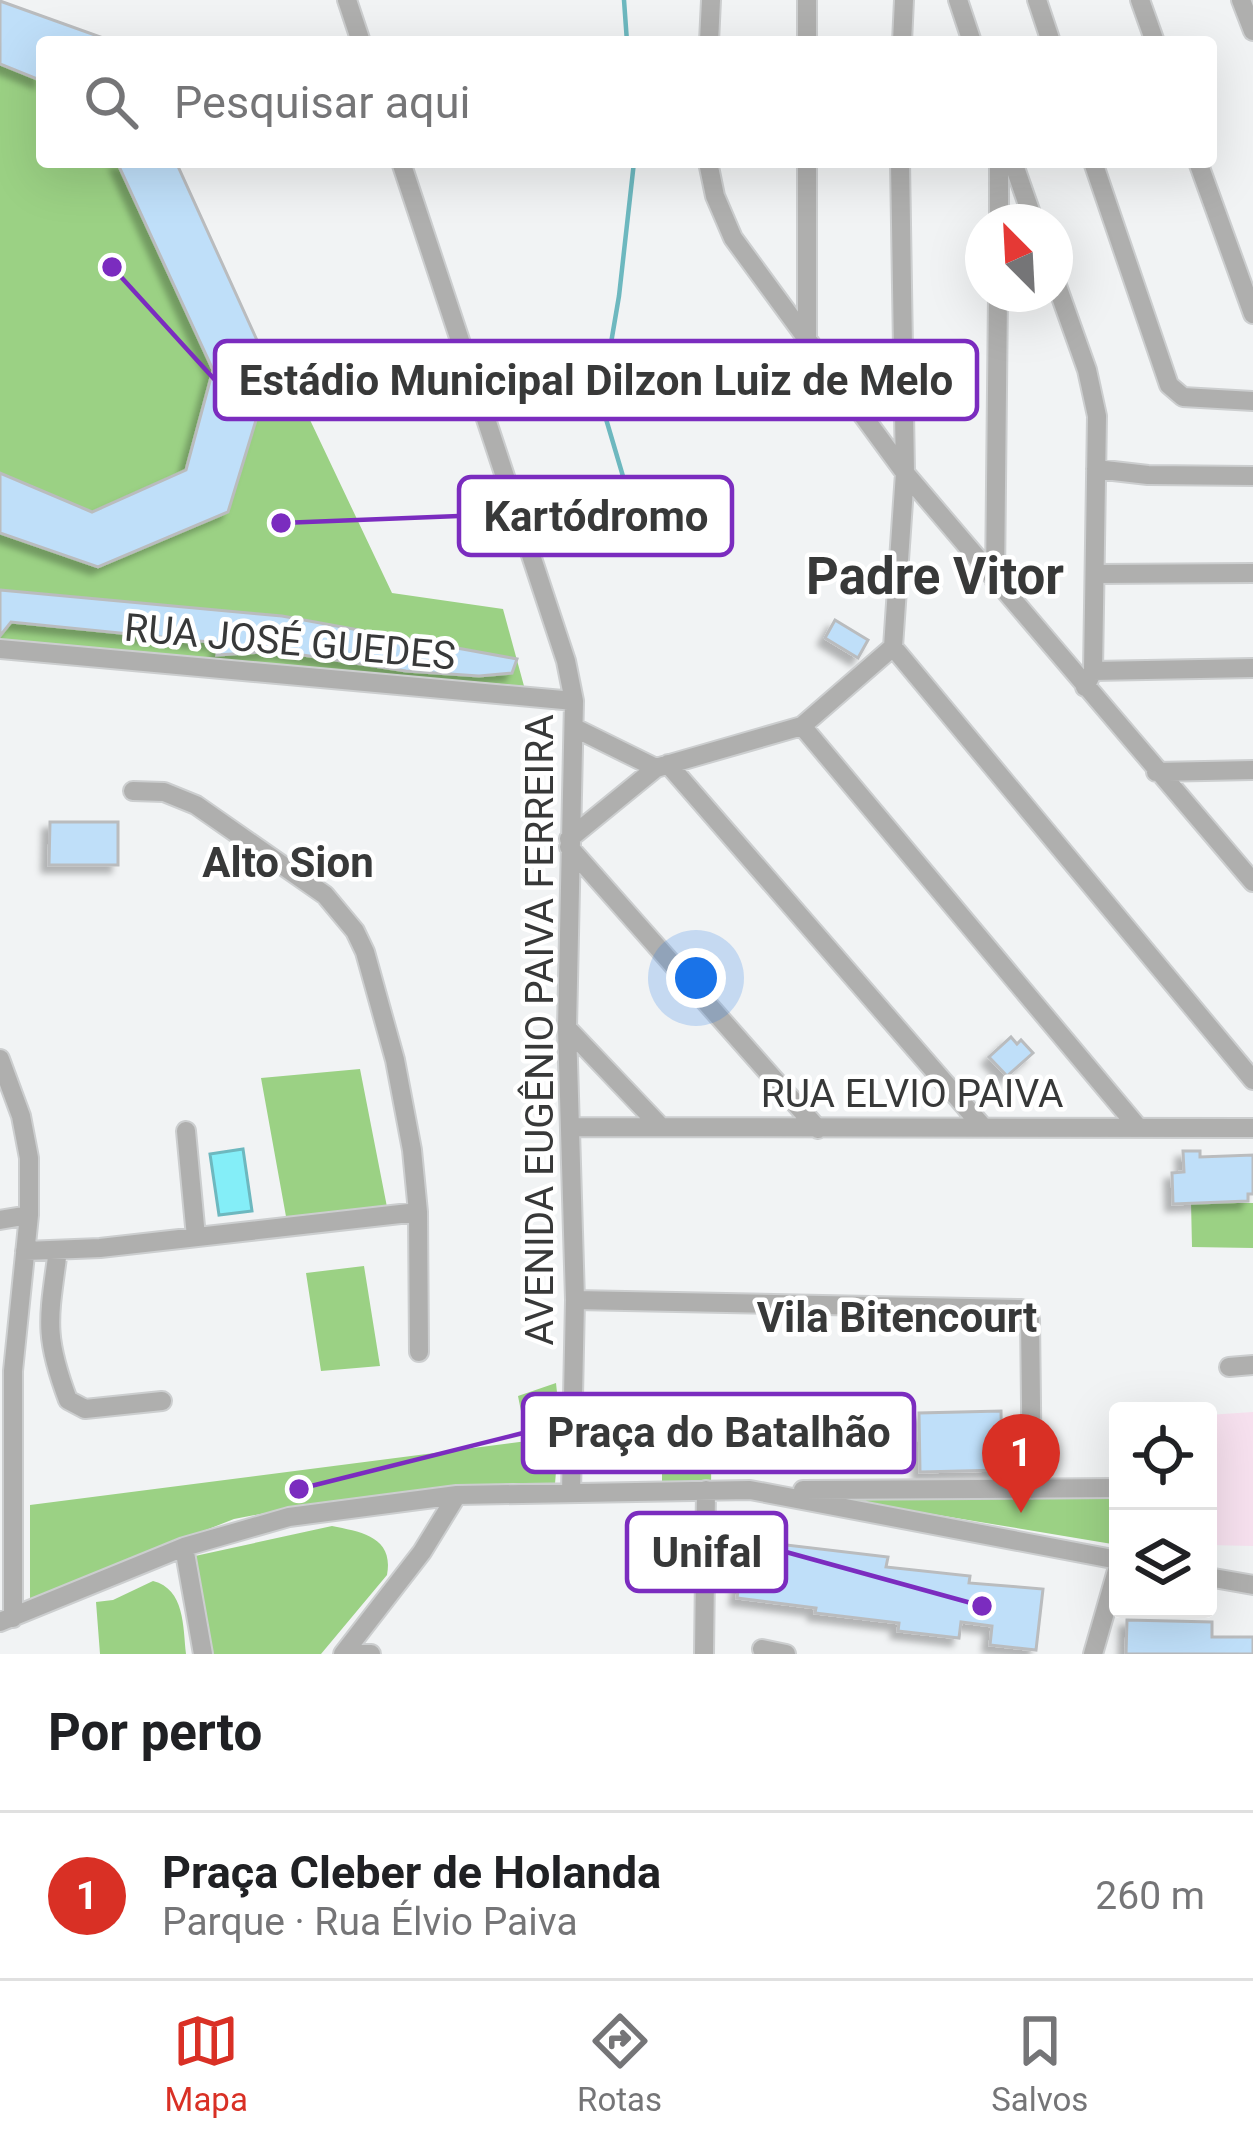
<!DOCTYPE html>
<html lang="pt">
<meta charset="utf-8">
<style>
body{margin:0;font-family:Roboto,sans-serif;background:#f2f2f2;color:#202124}
.controls{position:absolute;right:36px;bottom:36px;display:grid;overflow:hidden;border-radius:12px;box-shadow:0 12px 48px #0002}
.controls button{width:108px;height:108px;display:grid;place-items:center;padding:0;border:0;border-bottom:3px solid #e0e0e0;background:#fff;color:#202124;font:60px sans-serif}
.compass{position:absolute;left:965px;top:204px;width:108px;height:108px;border-radius:50%;background:#fff;box-shadow:0 12px 48px #0002;rotate:336deg}
.you{position:absolute;left:696px;top:978px;width:42px;height:42px;margin:-30px;border:9px solid #fff;border-radius:50%;background:#1a73e8;box-shadow:0 0 0 18px #1a73e833}
.badge{display:grid;place-items:center;width:78px;height:78px;border-radius:50%;background:#d93025;color:#fff;font-size:39px;font-weight:700}
.pin{position:absolute;translate:-50% -99px;filter:drop-shadow(0 3px 6px #0008)}
.pin::after{content:'';position:absolute;top:63px;width:42px;height:36px;background:inherit;clip-path:polygon(0 0,100% 0,50% 100%)}
.list{margin:0;padding:0;list-style:none}
h2{display:flex;justify-content:space-between;align-items:center;height:156px;margin:0;padding:0 48px;font-size:51px}
h2 small{font-size:39px;font-weight:400;color:#757577}
.list li{display:grid;grid-template-columns:78px 1fr auto;gap:36px;align-items:center;box-sizing:border-box;height:168px;padding:0 48px;border-top:3px solid #e0e0e0}
.list b{display:block;font-size:45px;white-space:nowrap}
.list p{margin:0;font-size:39px;white-space:nowrap;color:#757577}
.list em{font-size:39px;font-style:normal;color:#757577}
.icon{flex:none;width:66px;height:66px;fill:none;stroke:currentColor;stroke-width:2;stroke-linecap:round;stroke-linejoin:round}
.map{position:relative;flex:none;width:1253px;height:1654px;overflow:hidden}
.search{position:absolute;background:#fff;box-shadow:0 12px 48px #0002;left:36px;right:36px;top:36px;height:132px;display:flex;align-items:center;gap:30px;box-sizing:border-box;padding:0 42px;border-radius:12px;color:#757577;font-size:45px}
.sheet{height:324px;background:#fff}
nav{display:flex;justify-content:space-around;align-items:center;box-sizing:border-box;height:168px;border-top:3px solid #e0e0e0;background:#fff;font-size:33px;color:#757577}
nav a{display:grid;justify-items:center;gap:6px}
nav .on{color:#d93025}
.map>svg:first-child{display:block}
</style>
<div class="map">
<svg width="1253" height="1654" viewBox="0 0 1253 1654">
<defs>
<filter id="shadow"><feDropShadow dx="-7" dy="7" stdDeviation="3" flood-color="#0004"/></filter>
</defs>
<rect width="100%" height="100%" fill="#f1f3f4"/>
<!-- medical -->
<path fill="#f7e1ef" d="M1253,1412v134l-45,-1v-130z"/>
<!-- green -->
<path fill="#9bd184" d="M0,1l114,41h-72v120h134l95,208 13,-5 108,228 111,16 21,77 -524,-44z
M360,1069l27,138 -100,15 -26,-144z
M1191,1202l62,1v45l-61,-1z
M364,1266l16,100 -59,5 -15,-98z
M556,1383l4,38 -5,63 -42,-1 -205,22 -74,14 -204,80v-94l497,-64 -9,-45z
M662,1408l50,1 -1,78 -49,1z
M1118,1488v57l-324,-54z
M332,1526c30,6 62,11 55,49l-66,79h-109l-17,-98z
M153,1581c32,8 30,46 33,73h-86l-4,-52 17,-2z"/>
<!-- water -->
<path fill="#84eef8" stroke="#6db8bf" stroke-width="3" d="M243,1149l9,62 -33,4 -9,-61z"/>
<g fill="none" stroke-linecap="round" stroke-linejoin="round">
<!-- stream -->
<path stroke="#6db8bf" stroke-width="4.5" d="M624,0l3,42
M634,162l-15,134 -18,106 45,152"/>
</g>
<!-- building -->
<path fill="#bfdff9" stroke="#babcbe" stroke-width="3" filter="url(#shadow)" d="M0,1l109,39 -1,2h-66v39l-42,-17z
M117,162h59l95,209 -43,141 -130,55 -98,-34v-60l92,39 94,-42 27,-100z
M0,590l282,26 235,43 -5,14 -33,3 -73,-5 -129,-20 -60,4 3,-12 -209,-21 -11,14z
M835,620l33,20 -10,18 -33,-20z
M50,822h68v43h-69z
M1011,1037l6,7 4,-4 12,13 -26,23 -18,-19z
M1183,1151h17v6l53,-2v39h-5v7l-75,3 -1,-31 12,-1z
M1001,1411l1,59 -82,2 -1,-59z
M745,1540l143,17 -2,10 84,9 -1,7 74,6 -7,61 -46,-5 2,-19 -31,-4 -2,16 -61,-7 1,-8 -84,-10 1,-5 -79,-10z
M1127,1620l85,2v15h41v17h-127z"/>
<g fill="none" stroke-linecap="round" stroke-linejoin="round">
<!-- minor casing -->
<g stroke="#cccecf" stroke-width="22">
<path id="minor" d="M347,0l14,42
M958,0l14,42
M1037,0l14,42
M1140,0l15,42
M1241,0l12,31
M709,42l2,-42
M807,42v-42
M902,42l2,-42
M401,162l165,499 8,40 -7,327 8,272 -4,193
M708,162l7,34 18,42 172,235 348,409
M1013,162l21,60
M1093,162l76,223 14,12 70,4
M1198,162l55,152
M999,222v-60
M1055,280l32,90 10,46 -4,255 -8,16
M807,343v-181
M1096,469l52,6 105,1
M1096,574l157,-1
M995,581l3,-287
M893,647l360,433
M0,649l574,52
M1093,671l160,-3
M802,726l335,400
M575,728l81,40
M668,764l315,363
M1156,772l97,-2
M133,791l31,1 32,13 129,90 30,36 10,21 30,108 17,90 6,62 1,140
M569,839l87,-71 146,-42 91,-79 12,-174 -5,-311
M569,847l249,282
M567,1028l94,99
M0,1059l21,57 8,42v57l-16,156v247
M570,1127l683,1
M186,1131l10,106
M0,1220l29,-5
M58,1250c-9,68 -15,84 10,150l17,9 77,-8
M25,1251l75,-3 318,-36
M575,1300l446,9 9,10 2,170
M1229,1367l24,-2
M803,1490l315,-2
M184,1547l19,107
M1208,1577l45,8
M0,1622l184,-75 105,-30 168,-22 293,-5 368,70
M762,1649l24,5
M344,1653l27,1
M343,1654l79,-102 35,-57
M704,1654l2,-164
M1093,1654l25,-87"/>
</g>
<!-- minor -->
<use href="#minor" stroke="#afafae" stroke-width="18"/>
</g>
<g text-anchor="middle" dominant-baseline="central" stroke-width="9" stroke-linejoin="round" paint-order="stroke">
<!-- street labels -->
<g font-size="39" fill="#383939" stroke="#fff">
<text transform="translate(290 642) rotate(5)">RUA JOSÉ GUEDES</text>
<text transform="translate(540 1030) rotate(-90)">AVENIDA EUGÊNIO PAIVA FERREIRA</text>
<text x="912" y="1094">RUA ELVIO PAIVA</text>
</g>
<!-- neighbourhood labels -->
<g font-size="42" font-weight="bold" fill="#383939" stroke="#fff">
<text x="288" y="862">Alto Sion</text>
<text x="897" y="1317">Vila Bitencourt</text>
</g>
<!-- district labels -->
<g font-size="51" font-weight="bold" fill="#383939" stroke="#fff">
<text x="935" y="576">Padre Vitor</text>
</g>
</g>
<!-- callouts -->
<path fill="none" stroke="#7b2cbf" stroke-width="4.5" d="M112 267L215 380M281 523L459 516M299 1489L523 1433M982 1606L786 1552"/>
<g fill="#7b2cbf" stroke="#fff" stroke-width="4.5">
<circle cx="112" cy="267" r="12"/>
<circle cx="281" cy="523" r="12"/>
<circle cx="299" cy="1489" r="12"/>
<circle cx="982" cy="1606" r="12"/>
</g>
<g fill="#fff" stroke="#7b2cbf" stroke-width="4.5">
<rect x="215" y="341" width="762" height="78" rx="12"/>
<rect x="459" y="477" width="273" height="78" rx="12"/>
<rect x="523" y="1394" width="391" height="78" rx="12"/>
<rect x="627" y="1513" width="159" height="78" rx="12"/>
</g>
<g font-size="42" text-anchor="middle" font-weight="bold" fill="#383939">
<text x="596" y="395">Estádio Municipal Dilzon Luiz de Melo</text>
<text x="596" y="531">Kartódromo</text>
<text x="719" y="1447">Praça do Batalhão</text>
<text x="707" y="1567">Unifal</text>
</g>
</svg>
<div class="controls">
<button><svg class="icon" aria-label="locate" viewBox="0 0 24 24"><circle cx="12" cy="12" r="6"/><path d="M12 2v4M12 18v4M2 12h4M18 12h4"/></svg></button>
<button><svg class="icon" aria-label="layers" viewBox="0 0 24 24"><path d="M12 4l9 5-9 5-9-5zM3 14l9 5 9-5"/></svg></button>
</div>
<svg class="compass" viewBox="-18 -18 36 36"><path d="M0-13l5 13h-10z" fill="#e53935"/><path d="M0 13l5-13h-10z" fill="#757577"/></svg>
<div class="you"></div>
<div class="pin badge" style="left:1021px;top:1513px">1</div>
<div class="search"><svg class="icon" aria-label="search" viewBox="0 0 24 24"><circle cx="10" cy="10" r="6"/><path d="M15 15l6 6"/></svg>Pesquisar aqui</div>
</div>
<section class="sheet">
<h2>Por perto<small></small></h2>
<ul class="list">
<li><span class="badge">1</span><div><b>Praça Cleber de Holanda</b><p>Parque · Rua Élvio Paiva</p></div><em>260 m</em></li>
</ul>
</section>
<nav>
<a class="on"><svg class="icon" aria-label="map" viewBox="0 0 24 24"><path d="M3 6l6-2 6 2 6-2v14l-6 2-6-2-6 2zM9 4v14M15 6v14"/></svg>Mapa</a>
<a><svg class="icon" aria-label="directions" viewBox="0 0 24 24"><path d="M12 3l9 9-9 9-9-9zM9 14v-3h6M13 9l2 2-2 2"/></svg>Rotas</a>
<a><svg class="icon" aria-label="saved" viewBox="0 0 24 24"><path d="M7 4h10v16l-5-4-5 4z"/></svg>Salvos</a>
</nav>
